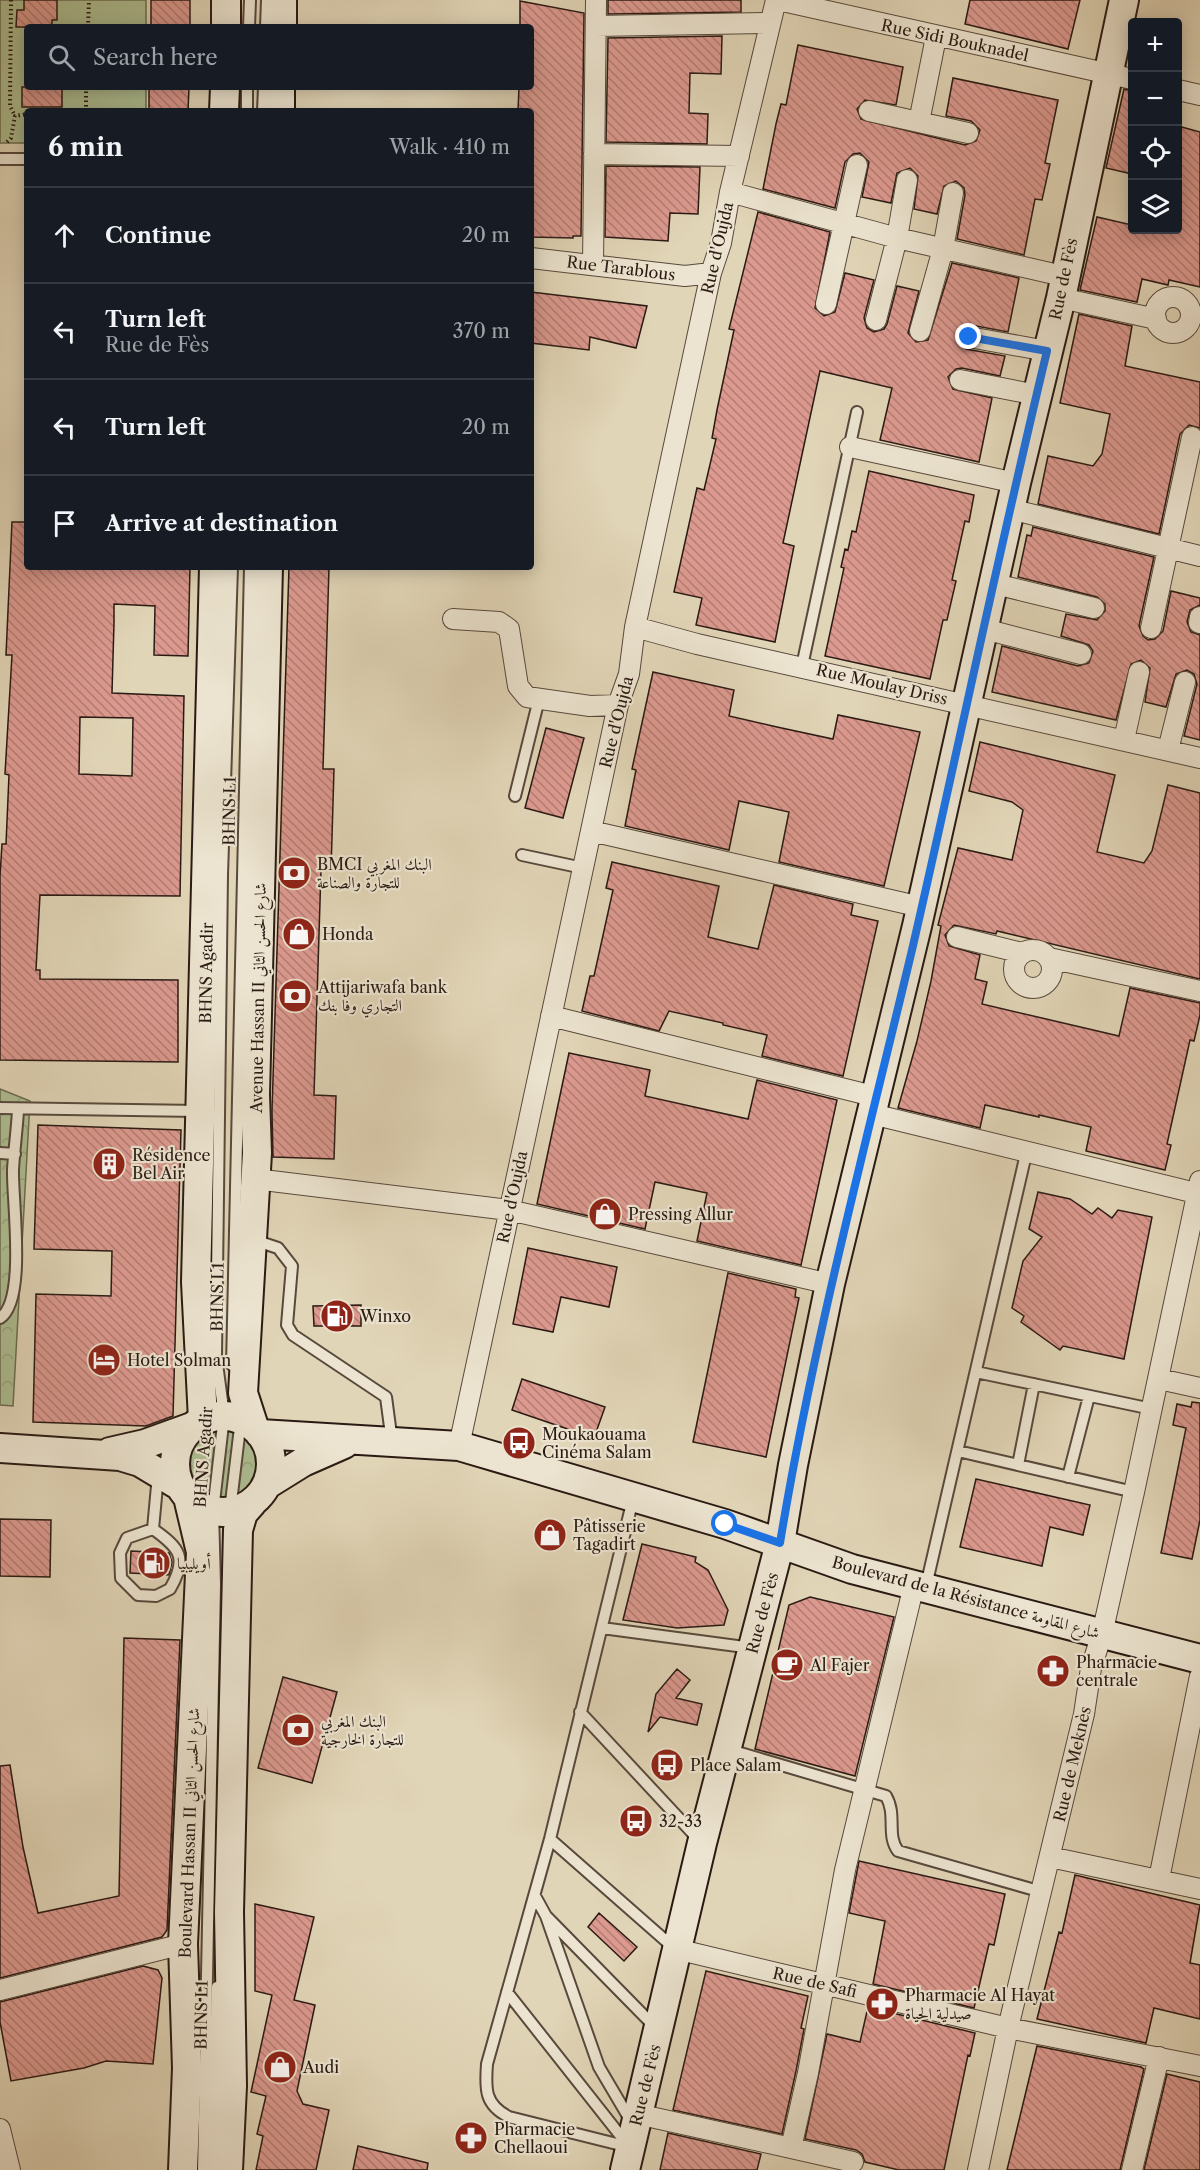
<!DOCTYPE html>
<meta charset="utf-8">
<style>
body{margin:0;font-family:"Libre Caslon Text",Amiri,serif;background:#242831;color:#f1f3f6}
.controls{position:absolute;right:18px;top:18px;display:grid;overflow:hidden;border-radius:6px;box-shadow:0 3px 15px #0003}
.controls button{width:54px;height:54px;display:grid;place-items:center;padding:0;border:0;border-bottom:2px solid #363941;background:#171b24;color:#f1f3f6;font:30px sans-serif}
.stop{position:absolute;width:18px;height:18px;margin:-14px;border:4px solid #1a73e8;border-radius:50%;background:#fff}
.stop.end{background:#1a73e8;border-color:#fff;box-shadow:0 2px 6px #0008}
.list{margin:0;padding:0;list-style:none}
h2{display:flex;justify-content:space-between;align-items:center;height:78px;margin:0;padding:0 24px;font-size:26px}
h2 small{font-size:20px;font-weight:400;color:#9ea1a6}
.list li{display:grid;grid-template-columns:39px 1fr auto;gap:18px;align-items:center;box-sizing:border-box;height:96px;padding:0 24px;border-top:2px solid #363941}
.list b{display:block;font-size:22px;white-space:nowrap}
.list p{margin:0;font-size:20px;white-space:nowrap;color:#9ea1a6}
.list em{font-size:20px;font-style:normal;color:#9ea1a6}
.icon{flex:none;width:33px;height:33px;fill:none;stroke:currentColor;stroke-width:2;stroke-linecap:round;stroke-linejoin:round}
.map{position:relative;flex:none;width:1200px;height:2170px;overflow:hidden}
.search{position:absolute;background:#171b24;box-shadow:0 3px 15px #0003;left:24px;top:24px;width:510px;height:66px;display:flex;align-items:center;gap:15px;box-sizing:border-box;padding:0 21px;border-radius:6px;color:#9ea1a6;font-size:22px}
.panel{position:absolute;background:#171b24;box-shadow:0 3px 15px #0003;left:24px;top:108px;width:510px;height:462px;border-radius:6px}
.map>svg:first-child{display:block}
</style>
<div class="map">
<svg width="1200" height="2170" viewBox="0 0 1200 2170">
<defs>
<pattern id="park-crowns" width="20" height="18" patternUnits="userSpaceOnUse" patternTransform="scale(1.5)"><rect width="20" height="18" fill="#adbe92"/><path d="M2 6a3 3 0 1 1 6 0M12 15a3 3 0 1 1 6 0" fill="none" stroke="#95a37d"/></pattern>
<pattern id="building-back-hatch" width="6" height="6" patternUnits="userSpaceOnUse" patternTransform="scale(1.5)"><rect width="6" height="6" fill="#dc998f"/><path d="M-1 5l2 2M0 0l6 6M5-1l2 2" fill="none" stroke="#b37c74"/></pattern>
</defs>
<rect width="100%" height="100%" fill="#e1d5b7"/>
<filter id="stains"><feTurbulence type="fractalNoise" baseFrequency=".00333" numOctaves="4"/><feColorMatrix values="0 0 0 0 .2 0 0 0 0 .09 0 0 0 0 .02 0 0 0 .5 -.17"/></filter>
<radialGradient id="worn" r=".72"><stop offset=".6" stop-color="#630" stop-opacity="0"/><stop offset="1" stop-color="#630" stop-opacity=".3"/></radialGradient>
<!-- park -->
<path fill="url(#park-crowns)" stroke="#6c6c52" stroke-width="1.5" d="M0,1089l30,12 -17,305 -13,-1z
M186 1464a38 38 0 1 1 76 0a38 38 0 1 1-76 0Z"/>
<!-- pitch -->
<path fill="#adbe92" stroke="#6c6c52" stroke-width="1.5" d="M0,0h146v27h-119v60h119v24h-119v32h-27z"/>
<!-- building -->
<path fill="url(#building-back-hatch)" stroke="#2a1a13" stroke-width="1.5" fill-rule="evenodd" d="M24,0h33v20h-5v7h-36l1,-17h7z
M151,0h39v27h-39z
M608,0h133v12l-133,2z
M970,0h110l-12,49 -103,-25z
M520,1l64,12 -3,223h-8v2l-42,-1v-126h-13l1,-24h12v-60h-11z
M722,36l-1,38 -31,-1 -1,40 19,1 -1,30 -101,-2 2,-104z
M798,45l105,22 -7,38 -31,-5 -8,9 4,10 104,26 11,-4 4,-11 -9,-9 -25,-5 7,-38 105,22 -13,63 5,1 -8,36 -7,-1 -11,56 -67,-16 8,-44 -1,-7 -8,-7 -12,5 -7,28 -23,-5 4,-33 -8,-8 -13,5 -6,30 -29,-6 7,-35 -9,-9 -7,1 -8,8 -10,46 -72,-19 13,-65 5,-20 5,1z
M22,87h40v20h-40z
M149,87h40l-1,24 -39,-1z
M1124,89l8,2v83l-26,-6z
M1178,126l22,6v155l-31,-7 -1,5 -26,-6 -5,23 -57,-12 17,-73 35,8v5h46z
M606,166l94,1 -2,47 -28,-1 -2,28 -63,-4z
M758,212l72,20 -15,76 9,8 11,-4 10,-39 29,7 -10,38 3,10 7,4 10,-3 3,-5 10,-38 22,5 -11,42 8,9 12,-2 24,-77 67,15 -11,54 -37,-7 -11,4 -3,5 1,8 8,7 39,7 -5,20 -38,-8 -6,1 -8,8 5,12 39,9 -13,64 -99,-22 12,-52 -72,-17 -37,172 11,3 -19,96 -79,-17 6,-27 -28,-6 23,-104 7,2 12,-51 -4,-1 5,-28 17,-80 -5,-1z
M531,292l116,14 -11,42 -46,-11 -1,13 -58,-7z
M1079,314l53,12 -7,40 75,16v46l-11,-3 -9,9 -21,100 -121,-30 10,-48 45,10 9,-12 8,-40 -50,-11z
M869,471l105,24 -5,27 -4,-1 -13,59 4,1 -9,39h-4l-13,59 -105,-23 19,-88 -3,-1 4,-18 3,1 4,-19 4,1z
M12,522h15v45h163l-2,89 -34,-1 1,-49 -41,-2v19l-2,70 72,3 -4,200 -140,-1 -4,75h4v9l138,1v82l-178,-2v-184l2,-32h4l3,-69 -4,-1 7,-119h-6zM80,717l53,1 -1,58 -53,-2z
M1033,527l121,30 -15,69 4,10 5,4 7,-1 8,-8 8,-40 29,7v7l-10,5 -3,12 4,10 9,3v105l-16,-4 13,-52 -3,-10 -7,-4 -11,4 -10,33 -21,-5 5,-34 -9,-8 -10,4 -15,56 -124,-28 10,-46 76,20 11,-3 4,-12 -4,-6 -28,-9 5,-22 31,6 8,-9v-7l-8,-7 -79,-20 9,-42 4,1z
M289,567h40l-6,202h11l-3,102 -10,-1 -7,225 22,1 -2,63 -61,-2 -1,-46z
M653,672l81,18 -5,26 48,11 56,12 5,-24 82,17 -36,154 -105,-24 10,-50 -50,-11 -10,49 -104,-24 11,-56 -4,-1z
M546,728l38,10 -21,80 -38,-10z
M980,742l135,33 -18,77 47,11 8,-12 16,-66 32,8v186l-203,-48 -1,3 -42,-9 -9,10 4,11 31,9 -5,24 12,3 -5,22 137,32 11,-48 70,15v12l-6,26 -4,-1 -23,104 4,1 -6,25 -79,-19 5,-24 -52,-12v2l-54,-12 -5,23 -82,-20 19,-67 14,-60 10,-55 -3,-1 20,-77 54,12 11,-50 -11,-8 -43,-11z
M612,862l107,24 -11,51 24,6 26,6 16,-64 79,19 -2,11 27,6 -35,155 -81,-20 5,-21 -44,-10v-2l-54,-12 -10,20 -77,-20 8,-35h4l19,-86 -7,-2z
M569,1053l81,17 -5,26 103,23 9,-39 80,20 -36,165 -104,-24 10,-48 -19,-4 -33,-7 -10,47 -108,-25z
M38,1125l143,5 -8,286 -27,10 -113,-4 3,-128 75,2 1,-45 -78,-2z
M1038,1192l32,7 22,15 6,-6 14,10 6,-8 34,7 -28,142 -61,-13 -3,4 -39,-28 3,-6 -12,-8 11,-47 19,-24 -13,-8z
M528,1248l89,19 -8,40 -48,-10 -8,35 -40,-8z
M728,1273l68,16 -1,8 4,1 -33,159 -73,-15z
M361,1305v21h-47l-1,-20z
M522,1379l83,28 -11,31 -82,-28z
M1192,1402l8,1v117l-8,39 -31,-6 25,-125 -13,-3 4,-21 14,3z
M976,1479l114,26 -7,30 -33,-8 -8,39 -82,-19z
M0,1519l51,1 -1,57 -50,-1z
M642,1544l54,13 -1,5 13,8 20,40 -4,15 -47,3 -54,-8z
M131,1551l38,2 3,9 -3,13 -39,-2z
M810,1597l84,20 -39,159 -100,-27 34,-144z
M124,1638l56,2 -13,290 -5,7 -162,41v-212l10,-1 13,82 15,66 81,-17z
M677,1669l13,11 -14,18 26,6 -5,21 -37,-8 -12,15 8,-38z
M283,1677l54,15 -25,91 -54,-15z
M859,1861l146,33 -11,51 -5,-1 -15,64 -101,-24 12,-63 -36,-8z
M1075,1875l125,30 -10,58 10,2v54l-46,-11 -8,35 -109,-24 22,-87 3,1z
M255,1904l59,13 -20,83 21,5 -18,86 6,13 26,6 -13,60h-60l7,-34 -6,-2 9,-38 -15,-4 21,-97 -17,-4z
M599,1913l38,34 -13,14 -36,-34z
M143,1966l15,4 4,8 -9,86 -47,-3 -22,7 -73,13 -11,-59v-20z
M706,1971l102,25 -7,32 3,1 -8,42 -14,63 -109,-24z
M868,2007l107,26 -5,23 -2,-1 -24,115h-45l-34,-8 -3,-8 -6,-4 -51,-11 22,-105 33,8z
M1037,2046l104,21 3,2 -24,101h-113z
M1167,2074l33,8v88h-56z
M668,2133l93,21 -4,16h-97z
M358,2146l70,17 -1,7h-74z"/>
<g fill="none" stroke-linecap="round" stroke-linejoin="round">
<!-- lane casing -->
<g stroke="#58493c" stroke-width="14">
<path id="lane" d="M249,27l1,-27
M266,27l1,-27
M247,111v-24
M263,111l1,-24
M0,159h27
M802,666l55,-254
M515,796l24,-97
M522,855l61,13
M0,1108l198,3
M0,1153l15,1
M254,1240l24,8 14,18 -5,59 6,10 93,62 6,45
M0,1318c27,-17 12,-119 13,-148 1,-20 4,-40 5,-60
M232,1365l18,-798
M976,1372l176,37
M958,1451l176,41
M1018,1465l16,-81
M1068,1477l21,-81
M229,1519l12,-100
M153,1529c27,19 35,29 17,60l-14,7 -18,-1 -17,-17 -1,-25 7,-15z
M153,1529l5,-54
M926,1586l100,-432
M602,1628l150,20
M580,1712l120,129
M727,1749l159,47c11,19 0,39 12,55l144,41
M550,1839l124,109
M535,1896l11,20 110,112
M546,1916l53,151 33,56
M507,1992l120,152
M629,2147l-120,-30c-24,-12 -24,-27 -22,-53l63,-225 83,-340
M203,2170l12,-585 -2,-74 11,-95 -8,-60 6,-481 10,-308
M212,2170l5,-183"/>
</g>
<!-- street casing -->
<g stroke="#58493c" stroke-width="22">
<path id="street" d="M778,0l354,79
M596,26l174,-3
M1178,90l22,5
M869,111l99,22
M919,122l17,-85
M594,154l145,2
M730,192l167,46 166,38
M531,258l154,18 26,-3
M593,264l3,-264
M1155 315a18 18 0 1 1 36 0a18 18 0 1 1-36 0Z
M1061,298l95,21
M826,304l31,-139
M876,320l21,-82 10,-58
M920,331l23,-82 10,-56
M969,337l78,14
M960,380l77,15
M850,447l166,36
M1010,509l190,47
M995,584l99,24
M453,619l46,3 10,7 9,57 9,11 63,9 28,-1
M1199,623l1,-6
M635,627l62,17 503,114
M1151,628l41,-191
M984,629l97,25
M1124,740l15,-68
M1168,750l17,-68
M591,831l330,76
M957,937l65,16
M1014 969a19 19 0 1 1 38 0a19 19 0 1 1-38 0Z
M1049,958l151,33
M551,1016l326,81
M872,1114l328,80
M255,1179l254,31 321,74
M1159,1379l41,9
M459,1446l159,-741 11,-31 6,-47 76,-354 10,-30 9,-51 46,-192
M1050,1857l150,32
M1159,1879l41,-203
M676,1949l332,79 192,38
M0,1990l183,-46
M637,2114l154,34 17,-75 37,-203 69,-285
M0,2129l10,41
M791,2148l62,14
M978,2170l30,-142 76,-314 7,-46 11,-34 32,-142 66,-311
M1132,2170l27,-113"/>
</g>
<!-- secondary casing -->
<g stroke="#2a1a13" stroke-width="32">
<path id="secondary" d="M226,27v-27
M282,27v-27
M224,111l1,-24
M280,111v-24
M175 1464a48 48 0 1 1 96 0a48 48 0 1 1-96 0Z
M203,1420l-7,-138 18,-715
M254,1427l-11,-34 14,-240 -2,-58 13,-528
M260,1434l199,12 266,78 127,45 348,90
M0,1448l120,8 20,6 40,24
M110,1452l35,-8 47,-17
M266,1485l37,-23 41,-18
M183,2170l4,-102 -4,-124 18,-392 -13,-55
M228,2170l4,-84 -3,-174 9,-382 5,-17 9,-10
M625,2170l77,-327 78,-300 13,-78 37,-181 87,-358 99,-443 45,-185 63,-298"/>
</g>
<!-- path -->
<path stroke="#2a1a13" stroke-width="4" stroke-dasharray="1.5 3" stroke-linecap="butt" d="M11,0l-1,106 5,10
M88,27l1,-27
M86,111v-24
M7,142l4,-4 4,-22 12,-2"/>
<!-- lane -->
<use href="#lane" stroke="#ece4d0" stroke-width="10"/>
<!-- street -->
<use href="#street" stroke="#ece4d0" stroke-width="20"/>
<!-- secondary -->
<use href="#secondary" stroke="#ece4d0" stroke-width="28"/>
</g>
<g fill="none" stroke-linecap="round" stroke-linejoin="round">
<!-- route -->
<path stroke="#1a73e8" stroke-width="8" d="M725,1524l55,19c33,-200 85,-396 132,-593 46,-200 87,-400 135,-599l-78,-14"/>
</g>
<!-- icons -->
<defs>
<g id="bank-disc" transform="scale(1.725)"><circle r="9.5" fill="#8f2418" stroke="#ece4d0"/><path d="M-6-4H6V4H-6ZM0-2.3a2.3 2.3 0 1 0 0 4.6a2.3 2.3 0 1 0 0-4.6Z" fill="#fff"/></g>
<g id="shop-disc" transform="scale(1.725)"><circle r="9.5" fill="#8f2418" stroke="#ece4d0"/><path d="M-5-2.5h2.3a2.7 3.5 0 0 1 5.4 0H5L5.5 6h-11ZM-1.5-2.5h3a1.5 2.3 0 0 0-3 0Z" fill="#fff"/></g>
<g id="building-disc" transform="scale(1.725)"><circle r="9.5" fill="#8f2418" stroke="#ece4d0"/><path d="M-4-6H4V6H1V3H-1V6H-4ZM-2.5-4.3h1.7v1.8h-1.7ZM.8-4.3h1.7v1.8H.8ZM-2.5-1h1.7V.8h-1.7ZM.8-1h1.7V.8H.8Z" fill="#fff"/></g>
<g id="fuel-disc" transform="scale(1.725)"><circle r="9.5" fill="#8f2418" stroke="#ece4d0"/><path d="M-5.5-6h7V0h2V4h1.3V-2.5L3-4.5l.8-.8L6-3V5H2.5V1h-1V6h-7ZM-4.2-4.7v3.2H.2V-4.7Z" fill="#fff"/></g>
<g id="hotel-disc" transform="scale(1.725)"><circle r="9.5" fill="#8f2418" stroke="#ece4d0"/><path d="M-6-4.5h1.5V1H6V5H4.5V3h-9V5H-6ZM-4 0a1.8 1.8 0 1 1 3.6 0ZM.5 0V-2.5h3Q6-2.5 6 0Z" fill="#fff"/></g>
<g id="bus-disc" transform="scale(1.725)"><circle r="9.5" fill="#8f2418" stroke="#ece4d0"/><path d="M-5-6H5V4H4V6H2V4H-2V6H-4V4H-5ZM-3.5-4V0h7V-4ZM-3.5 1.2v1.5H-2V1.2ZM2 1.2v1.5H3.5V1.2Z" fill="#fff"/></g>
<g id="cafe-disc" transform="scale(1.725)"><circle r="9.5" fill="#8f2418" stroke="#ece4d0"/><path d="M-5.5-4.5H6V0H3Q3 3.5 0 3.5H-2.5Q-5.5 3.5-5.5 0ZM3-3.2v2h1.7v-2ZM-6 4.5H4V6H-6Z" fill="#fff"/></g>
<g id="pharmacy-disc" transform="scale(1.725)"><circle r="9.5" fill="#8f2418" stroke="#ece4d0"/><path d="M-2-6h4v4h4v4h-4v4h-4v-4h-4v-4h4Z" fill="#fff"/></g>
</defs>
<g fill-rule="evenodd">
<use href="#bank-disc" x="294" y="873"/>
<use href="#shop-disc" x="299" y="934"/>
<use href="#bank-disc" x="295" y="996"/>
<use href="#building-disc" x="109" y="1164"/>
<use href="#shop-disc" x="605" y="1214"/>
<use href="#fuel-disc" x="337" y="1316"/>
<use href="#hotel-disc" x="104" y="1360"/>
<use href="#bus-disc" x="519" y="1443"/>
<use href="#shop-disc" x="550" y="1535"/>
<use href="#fuel-disc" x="154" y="1563"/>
<use href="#cafe-disc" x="787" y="1665"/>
<use href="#pharmacy-disc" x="1053" y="1671"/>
<use href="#bank-disc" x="298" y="1730"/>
<use href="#bus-disc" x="667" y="1765"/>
<use href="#bus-disc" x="636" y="1821"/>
<use href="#pharmacy-disc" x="882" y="2004"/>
<use href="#shop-disc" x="280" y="2067"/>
<use href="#pharmacy-disc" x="471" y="2138"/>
</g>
<g text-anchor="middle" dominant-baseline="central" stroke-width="4.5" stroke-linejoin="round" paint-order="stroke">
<!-- street labels -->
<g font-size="16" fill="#2a1a13" stroke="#ece4d0">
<text transform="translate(955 40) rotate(12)">Rue Sidi Bouknadel</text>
<text transform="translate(717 248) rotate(-77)">Rue d'Oujda</text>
<text transform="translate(621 268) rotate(7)">Rue Tarablous</text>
<text transform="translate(1063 279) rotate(-78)">Rue de Fès</text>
<text transform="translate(882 684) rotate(13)">Rue Moulay Driss</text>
<text transform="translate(616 722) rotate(-76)">Rue d'Oujda</text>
<text transform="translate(229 811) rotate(-89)">BHNS L1</text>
<text transform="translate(206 973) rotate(-89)">BHNS Agadir</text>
<text transform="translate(258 998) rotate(-89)">Avenue Hassan II شارع الحسن الثاني</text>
<text transform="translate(512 1197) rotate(-78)">Rue d'Oujda</text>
<text transform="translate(217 1297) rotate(-89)">BHNS L1</text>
<text transform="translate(203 1457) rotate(-86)">BHNS Agadir</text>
<text transform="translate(966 1597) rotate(15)">Boulevard de la Résistance شارع المقاومة</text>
<text transform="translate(762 1613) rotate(-75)">Rue de Fès</text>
<text transform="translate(1072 1764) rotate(-77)">Rue de Meknès</text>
<text transform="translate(189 1833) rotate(-88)">Boulevard Hassan II شارع الحسن الثاني</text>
<text transform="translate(815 1982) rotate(13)">Rue de Safi</text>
<text transform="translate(201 2015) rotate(-89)">BHNS L1</text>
<text transform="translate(645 2085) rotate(-76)">Rue de Fès</text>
</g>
<!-- poi labels -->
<g font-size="16" fill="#2a1a13" stroke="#ece4d0" text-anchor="start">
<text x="317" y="864">BMCI البنك المغربي<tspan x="317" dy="18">للتجارة والصناعة</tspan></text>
<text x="322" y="934">Honda</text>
<text x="318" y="987">Attijariwafa bank<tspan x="318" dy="18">التجاري وفا بنك</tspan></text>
<text x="132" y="1155">Résidence<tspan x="132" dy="18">Bel Air</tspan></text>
<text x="628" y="1214">Pressing Allur</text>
<text x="360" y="1316">Winxo</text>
<text x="127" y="1360">Hotel Solman</text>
<text x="542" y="1434">Moukaouama<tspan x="542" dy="18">Cinéma Salam</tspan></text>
<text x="573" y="1526">Pâtisserie<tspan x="573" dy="18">Tagadirt</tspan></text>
<text x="177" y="1563">أويليبيا</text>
<text x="1076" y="1662">Pharmacie<tspan x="1076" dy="18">centrale</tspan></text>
<text x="810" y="1665">Al Fajer</text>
<text x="321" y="1721">البنك المغربي<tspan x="321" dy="18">للتجارة الخارجية</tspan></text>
<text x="690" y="1765">Place Salam</text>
<text x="659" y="1821">32-33</text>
<text x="905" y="1995">Pharmacie Al Hayat<tspan x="905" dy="18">صيدلية الحياة</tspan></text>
<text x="303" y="2067">Audi</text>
<text x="494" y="2129">Pharmacie<tspan x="494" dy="18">Chellaoui</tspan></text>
</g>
</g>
<rect width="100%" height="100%" filter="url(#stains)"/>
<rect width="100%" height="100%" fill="url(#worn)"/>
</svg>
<div class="controls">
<button>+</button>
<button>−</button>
<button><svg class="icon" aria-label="locate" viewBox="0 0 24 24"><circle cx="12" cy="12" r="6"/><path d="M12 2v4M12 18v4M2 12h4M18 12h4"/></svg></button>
<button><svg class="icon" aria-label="layers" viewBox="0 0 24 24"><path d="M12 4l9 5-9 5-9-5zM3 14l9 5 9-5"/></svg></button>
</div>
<div class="stop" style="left:725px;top:1524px"></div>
<div class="stop end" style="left:969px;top:337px"></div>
<div class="search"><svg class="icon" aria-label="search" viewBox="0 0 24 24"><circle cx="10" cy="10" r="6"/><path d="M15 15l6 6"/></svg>Search here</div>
<section class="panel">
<h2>6 min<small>Walk · 410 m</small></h2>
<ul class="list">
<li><svg class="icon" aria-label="ahead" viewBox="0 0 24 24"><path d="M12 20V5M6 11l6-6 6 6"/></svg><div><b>Continue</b></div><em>20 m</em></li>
<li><svg class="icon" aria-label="left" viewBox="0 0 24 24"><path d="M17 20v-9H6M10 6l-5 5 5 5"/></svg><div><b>Turn left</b><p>Rue de Fès</p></div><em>370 m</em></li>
<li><svg class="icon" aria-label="left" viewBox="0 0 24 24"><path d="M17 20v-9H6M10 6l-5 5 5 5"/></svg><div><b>Turn left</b></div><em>20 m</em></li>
<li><svg class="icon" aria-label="arrive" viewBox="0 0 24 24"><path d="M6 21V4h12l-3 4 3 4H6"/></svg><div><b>Arrive at destination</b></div></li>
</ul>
</section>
</div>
